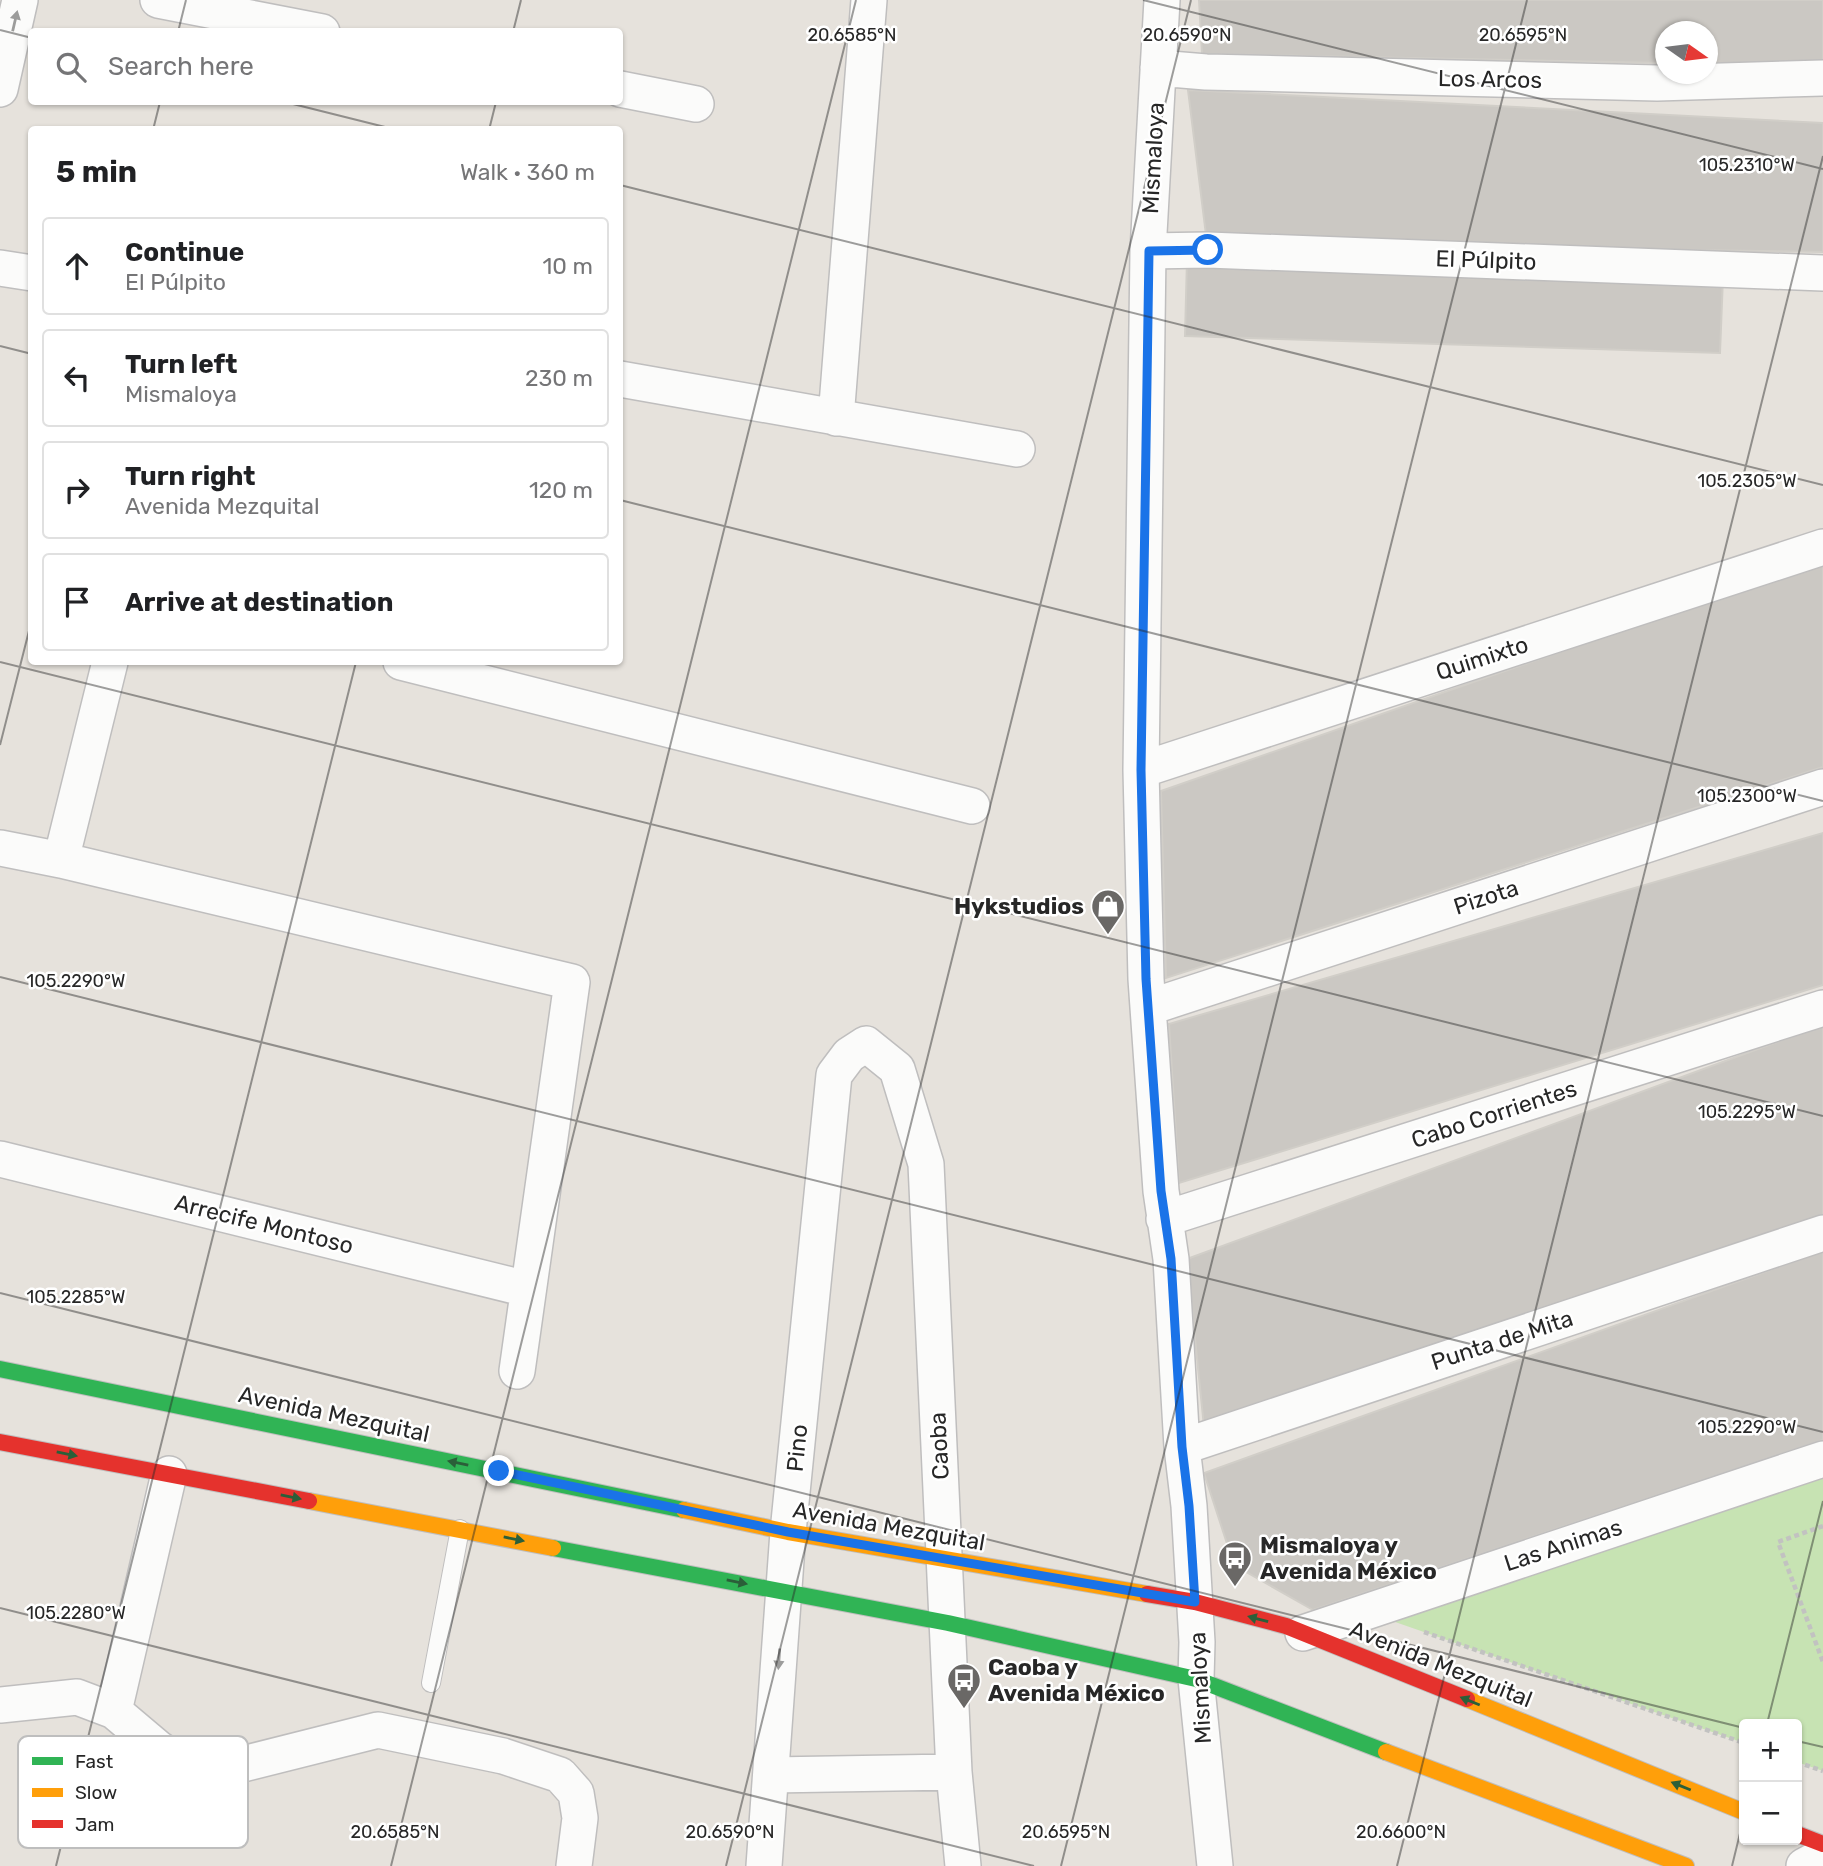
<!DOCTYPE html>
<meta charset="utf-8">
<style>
body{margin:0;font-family:Rubik,sans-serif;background:#f6f6f6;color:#202124}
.controls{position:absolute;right:21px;bottom:21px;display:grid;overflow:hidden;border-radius:7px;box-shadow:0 2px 5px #0004}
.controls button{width:63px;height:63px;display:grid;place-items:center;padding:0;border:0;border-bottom:2px solid #e0e0e0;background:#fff;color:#202124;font:35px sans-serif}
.compass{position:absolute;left:1655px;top:21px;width:63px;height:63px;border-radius:50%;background:#fff;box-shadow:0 2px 5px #0004;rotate:104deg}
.stop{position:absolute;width:21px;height:21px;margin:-16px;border:5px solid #1a73e8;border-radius:50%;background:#fff}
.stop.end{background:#1a73e8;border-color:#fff;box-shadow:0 2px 7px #0008}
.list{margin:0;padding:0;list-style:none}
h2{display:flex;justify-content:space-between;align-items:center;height:91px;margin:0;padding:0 28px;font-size:30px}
h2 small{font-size:23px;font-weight:400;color:#757577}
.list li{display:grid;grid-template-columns:46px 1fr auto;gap:21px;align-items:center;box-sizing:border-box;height:98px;margin:0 14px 14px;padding:0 14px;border:2px solid #e0e0e0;border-radius:7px}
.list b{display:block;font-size:26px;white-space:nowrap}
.list p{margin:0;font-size:23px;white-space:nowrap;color:#757577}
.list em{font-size:23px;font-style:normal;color:#757577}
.icon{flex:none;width:38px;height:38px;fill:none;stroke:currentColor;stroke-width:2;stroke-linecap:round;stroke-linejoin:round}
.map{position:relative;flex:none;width:1823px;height:1866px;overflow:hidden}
.search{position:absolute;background:#fff;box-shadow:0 2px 5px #0004;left:28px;top:28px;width:595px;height:77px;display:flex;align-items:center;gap:18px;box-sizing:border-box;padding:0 24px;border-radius:7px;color:#757577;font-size:26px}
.panel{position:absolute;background:#fff;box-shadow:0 2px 5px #0004;left:28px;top:126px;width:595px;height:539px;border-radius:7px}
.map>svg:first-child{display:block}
</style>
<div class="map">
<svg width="1823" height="1866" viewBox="0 0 1823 1866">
<rect width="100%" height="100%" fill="#e6e2dc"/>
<!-- green -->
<path fill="#c7e3b3" d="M1823,1466v305l-26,-9v-38h-53v19l-369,-128z"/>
<!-- building -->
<path fill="#cbc8c3" stroke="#d1cec8" stroke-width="2" d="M1199,0h624v65l-115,-2v-31h-42v31l-464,-9z
M1188,90l635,33v129l-616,-9z
M1187,259l536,18 -3,76 -535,-17z
M1823,560v207l-657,211 -5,-187z
M1823,833v152l-644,198 -10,-159z
M1823,1025v191l-619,211 -17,-168z
M1823,1251v189l-510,170 -79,-45 -30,-92z"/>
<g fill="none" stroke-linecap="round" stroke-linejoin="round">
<!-- lane casing -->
<g stroke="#bfbebe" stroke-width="20">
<path id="lane" d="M431,1683l29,-154"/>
</g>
<!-- street casing -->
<g stroke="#bfbebe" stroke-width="38">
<path id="street" d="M158,0l164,32
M1162,0l-14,251 -7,519 5,209 15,212 10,68 11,188 7,59 8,136 -1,37 19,187
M1158,68l48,4 451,11 166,-5
M0,89l20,-89
M620,89l76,15
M1148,251l60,-1 615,23
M0,268l32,5
M620,379l397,70
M836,418l33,-418
M401,662l571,144
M1141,770l682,-223
M0,848l61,12 511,122 -55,389
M61,860l49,-198
M1150,1007l673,-220
M0,1159l527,130
M1164,1219l659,-211
M1182,1447l641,-214
M1303,1633l520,-174
M0,1705l77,-8 37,14 55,-237
M114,1711l45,38 32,21h28l159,-40 125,26 57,19 16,18 4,25 -6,48
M771,1775l183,-3
M764,1866l24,-334 46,-457 15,-20 17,-11 31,25 29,95 28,608 9,94
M1804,1866l19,-10"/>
</g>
<!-- fast casing -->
<g stroke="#bfbebe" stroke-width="18">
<path id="fast" d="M0,1369l684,141
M553,1548l395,75 248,56 190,73"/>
</g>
<!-- slow casing -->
<g stroke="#bfbebe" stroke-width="18">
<path id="slow" d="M309,1501l244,47
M684,1510l104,22 359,62
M1467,1699l277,113
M1386,1752l300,114"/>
</g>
<!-- jam casing -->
<g stroke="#bfbebe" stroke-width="18">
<path id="jam" d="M0,1442l309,59
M1147,1594l48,8 91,24 181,73
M1797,1834l26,10"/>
</g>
<!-- path -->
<path stroke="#c2c2c1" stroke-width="4.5" stroke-dasharray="5 3.5" stroke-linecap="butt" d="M1823,1526l-45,16 45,120
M1424,1632l320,111
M1797,1762l26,9"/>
<!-- lane -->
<use href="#lane" stroke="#fbfbfa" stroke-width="18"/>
<!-- street -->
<use href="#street" stroke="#fbfbfa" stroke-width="35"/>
<!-- fast -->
<use href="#fast" stroke="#30b455" stroke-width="16"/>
<!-- slow -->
<use href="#slow" stroke="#ff9f0a" stroke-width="16"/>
<!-- jam -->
<use href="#jam" stroke="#e5322d" stroke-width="16"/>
</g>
<!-- one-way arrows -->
<defs><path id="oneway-solid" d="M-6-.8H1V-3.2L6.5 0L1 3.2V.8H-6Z" transform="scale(1.75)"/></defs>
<g fill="#9c9c9b">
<use href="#oneway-solid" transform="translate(15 21) rotate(-77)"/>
<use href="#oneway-solid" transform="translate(779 1659) rotate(94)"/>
</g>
<g fill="#2b5f39">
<use href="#oneway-solid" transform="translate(67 1454) rotate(11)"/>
<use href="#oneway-solid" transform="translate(458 1463) rotate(-168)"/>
<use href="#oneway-solid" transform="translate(291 1497) rotate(11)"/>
<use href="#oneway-solid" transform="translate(514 1539) rotate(11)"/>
<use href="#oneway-solid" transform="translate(737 1582) rotate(11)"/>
<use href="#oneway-solid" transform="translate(1258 1619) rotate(-165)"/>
<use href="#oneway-solid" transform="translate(1470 1701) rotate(-158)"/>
<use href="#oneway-solid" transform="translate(1681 1786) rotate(-158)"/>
</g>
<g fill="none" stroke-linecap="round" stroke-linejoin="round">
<!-- route -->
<path stroke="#1a73e8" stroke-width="9" d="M499,1471l289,61 407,70 -6,-96 -7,-59 -11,-188 -10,-68 -15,-212 -5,-209 8,-519 59,-1"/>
</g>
<!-- ticks -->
<path fill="none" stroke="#272727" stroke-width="2" stroke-opacity="0.45" d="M1143,0l680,169M0,30l32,8M178,32l8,-32M513,32l8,-32M285,102l112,28M153,130l7,-28M489,130l7,-28M620,185l1203,300M0,346l32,8M620,500l1203,301M0,662l1823,454M0,745l32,-126M0,977l1823,455M0,1293l1744,435M0,1608l1034,258M1767,1724l56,-223M1797,1741l26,6M56,1866l300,-1204M391,1866l465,-1866M726,1866l465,-1866M1061,1866l466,-1866M1397,1866l426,-1710M1732,1866l12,-49"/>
<!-- icons -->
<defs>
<g id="shop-pin" transform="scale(1.75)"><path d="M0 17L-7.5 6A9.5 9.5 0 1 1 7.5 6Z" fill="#6a6866" stroke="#fff"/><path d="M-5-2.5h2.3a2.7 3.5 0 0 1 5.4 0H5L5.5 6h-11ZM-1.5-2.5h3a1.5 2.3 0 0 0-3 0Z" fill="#fff"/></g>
<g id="bus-pin" transform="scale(1.75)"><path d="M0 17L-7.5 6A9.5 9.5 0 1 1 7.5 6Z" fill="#6a6866" stroke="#fff"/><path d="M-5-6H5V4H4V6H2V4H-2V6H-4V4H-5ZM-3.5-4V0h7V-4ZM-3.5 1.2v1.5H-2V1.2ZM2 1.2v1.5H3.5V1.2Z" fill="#fff"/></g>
</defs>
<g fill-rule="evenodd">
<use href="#shop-pin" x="1108" y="906"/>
<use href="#bus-pin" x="1235" y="1558"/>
<use href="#bus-pin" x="964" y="1680"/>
</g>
<g text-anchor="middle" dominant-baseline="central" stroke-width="5" stroke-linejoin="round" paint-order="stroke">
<!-- street labels -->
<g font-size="23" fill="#272727" stroke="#fff">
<text transform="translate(1490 79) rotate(1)">Los Arcos</text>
<text transform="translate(1153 158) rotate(-87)">Mismaloya</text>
<text transform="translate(1486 260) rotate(2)">El Púlpito</text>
<text transform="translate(1482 658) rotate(-18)">Quimixto</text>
<text transform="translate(1486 897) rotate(-18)">Pizota</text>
<text transform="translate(1494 1114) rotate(-18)">Cabo Corrientes</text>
<text transform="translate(264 1224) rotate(14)">Arrecife Montoso</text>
<text transform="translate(1502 1340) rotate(-18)">Punta de Mita</text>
<text transform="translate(334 1414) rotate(12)">Avenida Mezquital</text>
<text transform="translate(939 1446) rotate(-93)">Caoba</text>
<text transform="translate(797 1448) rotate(-84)">Pino</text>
<text transform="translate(889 1526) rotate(10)">Avenida Mezquital</text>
<text transform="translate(1563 1545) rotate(-18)">Las Animas</text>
<text transform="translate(1441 1664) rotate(22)">Avenida Mezquital</text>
<text transform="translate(1200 1688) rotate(-93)">Mismaloya</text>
</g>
<!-- poi labels -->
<g font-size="23" font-weight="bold" fill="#272727" stroke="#fff" text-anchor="start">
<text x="1084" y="906" text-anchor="end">Hykstudios</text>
<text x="1260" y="1545">Mismaloya y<tspan x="1260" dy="26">Avenida México</tspan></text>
<text x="988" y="1667">Caoba y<tspan x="988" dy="26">Avenida México</tspan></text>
</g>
</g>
<!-- legend -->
<rect x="18" y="1736" width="230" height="112" rx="10" fill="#fff" stroke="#bebebe" stroke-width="2"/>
<rect x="32" y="1757" width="31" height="8" fill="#30b455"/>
<rect x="32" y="1788" width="31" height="9" fill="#ff9f0a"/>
<rect x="32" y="1820" width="31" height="8" fill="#e5322d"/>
<g font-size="19" fill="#272727">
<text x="75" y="1768">Fast</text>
<text x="75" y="1799">Slow</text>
<text x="75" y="1831">Jam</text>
</g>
<g font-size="18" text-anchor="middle" fill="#272727" stroke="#fff" stroke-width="5" stroke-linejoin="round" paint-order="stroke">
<text x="852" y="41">20.6585°N</text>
<text x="1187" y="41">20.6590°N</text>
<text x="1523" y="41">20.6595°N</text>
<text x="1747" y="171">105.2310°W</text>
<text x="1747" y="487">105.2305°W</text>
<text x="1747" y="802">105.2300°W</text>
<text x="76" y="987">105.2290°W</text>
<text x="1747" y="1118">105.2295°W</text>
<text x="76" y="1303">105.2285°W</text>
<text x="1747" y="1433">105.2290°W</text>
<text x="76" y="1619">105.2280°W</text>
<text x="395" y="1838">20.6585°N</text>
<text x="730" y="1838">20.6590°N</text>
<text x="1066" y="1838">20.6595°N</text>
<text x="1401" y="1838">20.6600°N</text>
</g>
</svg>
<div class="controls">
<button>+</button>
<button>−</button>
</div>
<svg class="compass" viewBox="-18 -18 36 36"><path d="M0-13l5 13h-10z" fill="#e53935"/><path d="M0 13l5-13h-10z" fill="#757577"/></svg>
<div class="stop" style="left:1208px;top:250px"></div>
<div class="stop end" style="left:499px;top:1471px"></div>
<div class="search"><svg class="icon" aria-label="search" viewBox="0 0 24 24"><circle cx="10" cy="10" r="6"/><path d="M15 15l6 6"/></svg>Search here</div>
<section class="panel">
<h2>5 min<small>Walk · 360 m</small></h2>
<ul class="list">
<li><svg class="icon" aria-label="ahead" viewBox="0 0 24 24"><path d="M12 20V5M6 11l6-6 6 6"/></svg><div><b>Continue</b><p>El Púlpito</p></div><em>10 m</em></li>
<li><svg class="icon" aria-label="left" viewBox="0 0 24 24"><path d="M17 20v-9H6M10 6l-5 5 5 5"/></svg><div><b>Turn left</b><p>Mismaloya</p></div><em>230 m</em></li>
<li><svg class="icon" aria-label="right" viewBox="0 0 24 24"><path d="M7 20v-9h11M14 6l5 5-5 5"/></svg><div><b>Turn right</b><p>Avenida Mezquital</p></div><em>120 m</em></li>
<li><svg class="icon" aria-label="arrive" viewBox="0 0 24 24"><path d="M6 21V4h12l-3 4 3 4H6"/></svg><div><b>Arrive at destination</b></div></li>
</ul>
</section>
</div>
